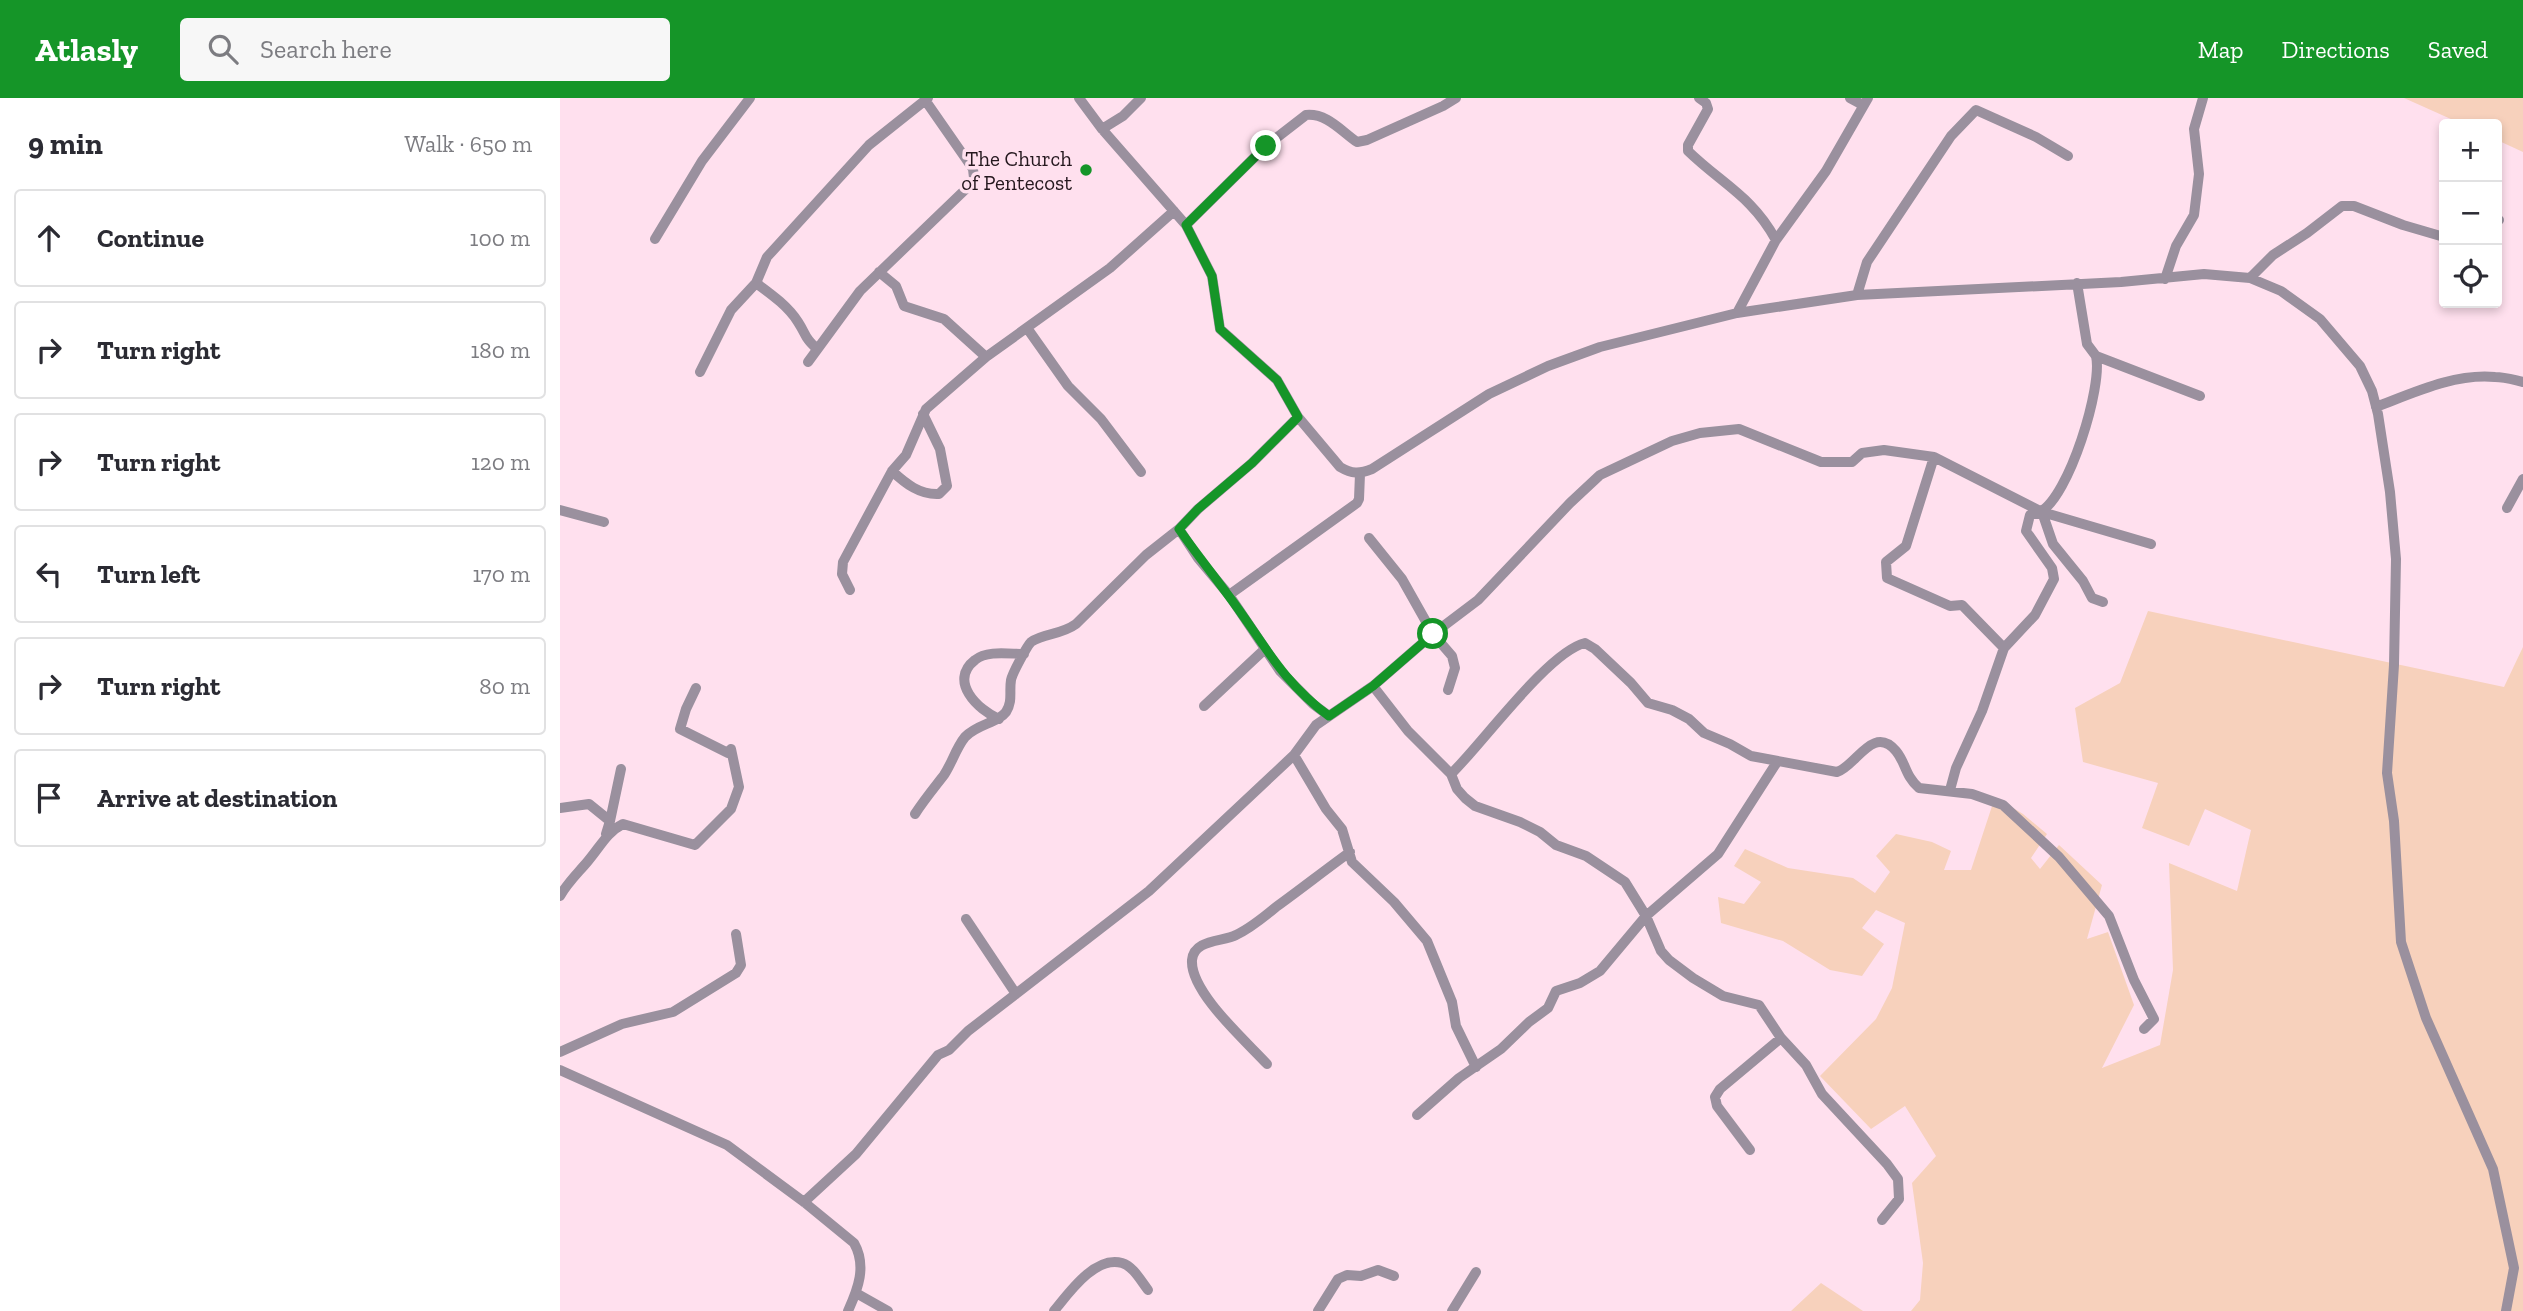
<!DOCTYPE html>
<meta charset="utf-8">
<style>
body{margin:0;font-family:"Zilla Slab",serif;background:#f7f7f7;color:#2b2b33}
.controls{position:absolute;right:21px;top:21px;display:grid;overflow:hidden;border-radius:7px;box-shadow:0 4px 10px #0003}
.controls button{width:63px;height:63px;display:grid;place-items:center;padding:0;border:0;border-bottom:2px solid #e1e1e2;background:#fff;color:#2b2b33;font:35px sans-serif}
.stop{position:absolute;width:21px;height:21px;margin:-16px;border:5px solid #159528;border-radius:50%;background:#fff}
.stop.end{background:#159528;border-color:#fff;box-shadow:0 2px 7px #0008}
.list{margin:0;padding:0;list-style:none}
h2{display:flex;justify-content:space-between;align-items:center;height:91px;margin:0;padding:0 28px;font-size:30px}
h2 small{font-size:23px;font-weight:400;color:#7c7c81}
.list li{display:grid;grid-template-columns:46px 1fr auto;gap:21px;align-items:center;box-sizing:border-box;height:98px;margin:0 14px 14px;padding:0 14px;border:2px solid #e1e1e2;border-radius:7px}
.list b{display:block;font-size:26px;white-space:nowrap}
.list em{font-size:23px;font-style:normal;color:#7c7c81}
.icon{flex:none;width:38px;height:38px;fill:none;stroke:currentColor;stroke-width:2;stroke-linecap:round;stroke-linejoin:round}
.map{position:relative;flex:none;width:1963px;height:1213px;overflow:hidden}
header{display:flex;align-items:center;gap:42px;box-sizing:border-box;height:98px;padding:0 35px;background:#159528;color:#fff}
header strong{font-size:33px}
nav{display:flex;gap:38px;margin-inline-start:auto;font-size:24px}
.search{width:490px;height:63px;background:#f7f7f7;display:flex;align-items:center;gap:18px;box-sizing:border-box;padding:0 24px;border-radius:7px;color:#7c7c81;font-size:26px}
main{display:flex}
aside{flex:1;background:#fff}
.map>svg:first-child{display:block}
</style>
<header>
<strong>Atlasly</strong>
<div class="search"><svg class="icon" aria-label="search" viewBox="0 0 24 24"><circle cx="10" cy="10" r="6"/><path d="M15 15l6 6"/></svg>Search here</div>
<nav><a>Map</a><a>Directions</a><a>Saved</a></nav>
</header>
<main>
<aside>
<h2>9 min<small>Walk · 650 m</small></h2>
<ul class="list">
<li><svg class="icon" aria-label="ahead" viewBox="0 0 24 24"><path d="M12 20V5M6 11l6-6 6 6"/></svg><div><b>Continue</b></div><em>100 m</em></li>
<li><svg class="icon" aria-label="right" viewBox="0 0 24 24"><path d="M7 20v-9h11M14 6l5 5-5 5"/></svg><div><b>Turn right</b></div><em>180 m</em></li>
<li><svg class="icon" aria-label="right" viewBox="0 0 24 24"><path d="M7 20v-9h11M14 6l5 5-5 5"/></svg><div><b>Turn right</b></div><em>120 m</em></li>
<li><svg class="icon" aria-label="left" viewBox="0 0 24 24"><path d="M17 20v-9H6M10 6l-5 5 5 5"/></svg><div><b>Turn left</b></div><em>170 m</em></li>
<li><svg class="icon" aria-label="right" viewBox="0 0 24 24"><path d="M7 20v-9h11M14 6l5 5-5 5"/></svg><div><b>Turn right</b></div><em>80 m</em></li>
<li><svg class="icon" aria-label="arrive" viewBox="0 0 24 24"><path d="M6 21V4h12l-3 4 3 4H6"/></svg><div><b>Arrive at destination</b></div></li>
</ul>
</aside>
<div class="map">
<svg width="1963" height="1213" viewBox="0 0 1963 1213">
<rect width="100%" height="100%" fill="#ffe0ee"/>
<!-- green -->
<path fill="#f7d1bc" d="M1844,0h119v54l-26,-12v-16h-35z
M1588,513l356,76 19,-40v664h-612l9,-11 3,-37 -11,-80 24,-27 -31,-50 -34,23 -51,-53 56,-57 16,-31 13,-65 -29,-13 -14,18 22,16 -22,32 -32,-6 -47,-29 -62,-18 -3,-26 26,7 17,-22 -27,-16 11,-17 43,19 65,10 22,15 15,-21 -14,-16 20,-22 36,8 19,9 -7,19h27l24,-73 28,17 24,20 -16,24 9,11 19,-24 43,40 -15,54 21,-7 26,73 -32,63 58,-23 13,-75 -4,-107 68,28 14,-61 -46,-21 -16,37 -47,-18 16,-45 -75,-21 -8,-54 45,-25z
M1261,1185l42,28h-72z"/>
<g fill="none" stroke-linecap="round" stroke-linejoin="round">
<!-- street -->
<path stroke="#9a909e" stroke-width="10" d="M519,0l23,31 84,96 26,51 8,53 57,51 21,37 42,50c12,7 19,7 32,2l117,-75 59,-28 52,-19 137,-34 120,-18 264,-13 83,-8 46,4 31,13 39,28 40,47 12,25 6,23 12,78 6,67 -2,106 -7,108 7,48 7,121 25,76 67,151 21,99 -8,43
M1139,0l7,5 2,6 -20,36v6c34,33 64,45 88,89
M1290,0l13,7
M542,31l21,-13 18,-18
M1937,124l2,-2
M626,127l80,-79 40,-31c21,-2 35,16 51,27l10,-2 76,-34 13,-8
M95,141l47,-78 48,-63
M319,174l17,14 8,20 40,13 42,38
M1690,180l23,-23 34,-22 35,-27h12l49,19 41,12
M1605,181l11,-33 18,-31 5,-41 -5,-45 9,-31
M196,185c15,11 32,23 42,39 9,14 6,15 19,27
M1517,185l10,61 9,12 104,40
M1297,197l10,-33 84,-126 25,-26 60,27 32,19
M1177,215l39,-73 50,-69 42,-73
M467,230l41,58 33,33 40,53
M248,264l52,-71 110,-106 4,-7 -1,-9 -48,-69
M140,274l31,-62 25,-27 11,-26 102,-112 59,-47
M1816,309c37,-14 79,-34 119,-30 10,0 19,3 28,5
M1374,359l-28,89 -20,16 1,16 63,28 12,-1 42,43
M332,373c14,13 28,24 47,23l8,-8 -7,-37 -17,-35
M1947,410l16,-29
M0,412l44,12
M1482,414l11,32 30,37 9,17 11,4
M619,431l19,29 31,37 51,76 33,33 16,12
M809,440l33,41 31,55 19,22 3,12 -7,22
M290,492l-8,-16 1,-12 49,-91 14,-16 20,-46 60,-52 124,-89 64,-57
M669,497l128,-92 2,-4 1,-25
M813,588l35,45 43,43 6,15 8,9 10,8 45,16 20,10 16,13 30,11 39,26 21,34 15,35 8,9 24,18 30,18 36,9 22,33 25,27 16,29 65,70 11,15 1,20 -17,21
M644,608l61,-57
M439,621c-21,-9 -51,-38 -24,-59 12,-10 34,-6 49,-6
M734,657l32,54 16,20 10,33 42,40 33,39 25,61 4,24 20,41
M891,676c31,-30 97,-122 134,-131l10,6 36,34 17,20 24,7 17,9 15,14 26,11 21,12 86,16c19,-6 36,-48 59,-21 10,12 9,25 23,37l53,6 31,11 56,52 50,59 25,64 20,39 -10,10
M1390,692l6,-22 26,-57 22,-63 31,-33 19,-36 -2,-11 -26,-37 4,-16c3,-1 7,-1 10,-3 29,-15 63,-126 56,-156
M0,710l29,-4 21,17 -4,13
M355,716c9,-14 19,-26 29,-39 8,-12 12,-27 21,-38 12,-13 33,-14 41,-25 7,-11 3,-20 5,-32 1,-6 16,-34 20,-38 13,-9 30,-7 45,-18l70,-69 33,-26 19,-20 54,-46 46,-46
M50,723l11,-52
M0,798c8,-14 18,-23 28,-35 12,-14 19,-29 35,-37l72,21 36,-36 8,-22 -8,-38 -3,4 -48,-24 6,-20 10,-21
M406,821l50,75
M0,954l62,-28 51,-12 63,-39 5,-8 -5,-31
M707,966c-21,-23 -77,-72 -75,-104 2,-21 31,-18 44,-25 15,-7 28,-18 40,-28 25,-18 49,-37 74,-55
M0,972l167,75 77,57 50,41c13,23 4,46 -6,68
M857,1017l42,-37 42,-29 28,-27 19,-14 8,-17 24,-8 20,-12 46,-55 72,-62 59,-92
M1190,1052l-33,-44 -2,-9 5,-8 61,-51
M244,1104l52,-48 82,-99 11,-5 19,-19 181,-140 145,-136 22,-30 57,-39 60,-52 45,-34 92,-97 30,-28 72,-34 28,-8 39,-4 82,33h31l10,-9 22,-3 50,7 108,55 109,32
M296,1195l32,18
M494,1213c14,-17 41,-56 68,-48 11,3 19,18 26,27
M758,1213l20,-32 9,-4 14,1 17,-6 16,6
M892,1213l24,-39"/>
</g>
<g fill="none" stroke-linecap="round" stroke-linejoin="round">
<!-- route -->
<path stroke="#159528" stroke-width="9" d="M706,48l-80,79 26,51 8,53 57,51 21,37 -46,46 -54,46 -19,20c16,23 33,44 49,66 35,46 52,85 101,121l44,-30 60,-52"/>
</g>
<!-- markers -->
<circle fill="#159528" stroke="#ffe0ee" stroke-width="2.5" cx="526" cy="72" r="7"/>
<g text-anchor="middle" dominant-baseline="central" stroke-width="7" stroke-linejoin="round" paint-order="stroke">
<!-- poi labels -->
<g font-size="21" fill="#25181e" stroke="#ffe0ee" text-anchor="end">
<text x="512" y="60">The Church<tspan x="512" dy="24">of Pentecost</tspan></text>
</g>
</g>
</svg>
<div class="controls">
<button>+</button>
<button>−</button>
<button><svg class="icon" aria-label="locate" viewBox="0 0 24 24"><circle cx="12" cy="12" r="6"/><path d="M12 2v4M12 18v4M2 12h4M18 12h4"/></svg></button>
</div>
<div class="stop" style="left:873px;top:536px"></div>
<div class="stop end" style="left:706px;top:48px"></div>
</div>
</main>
